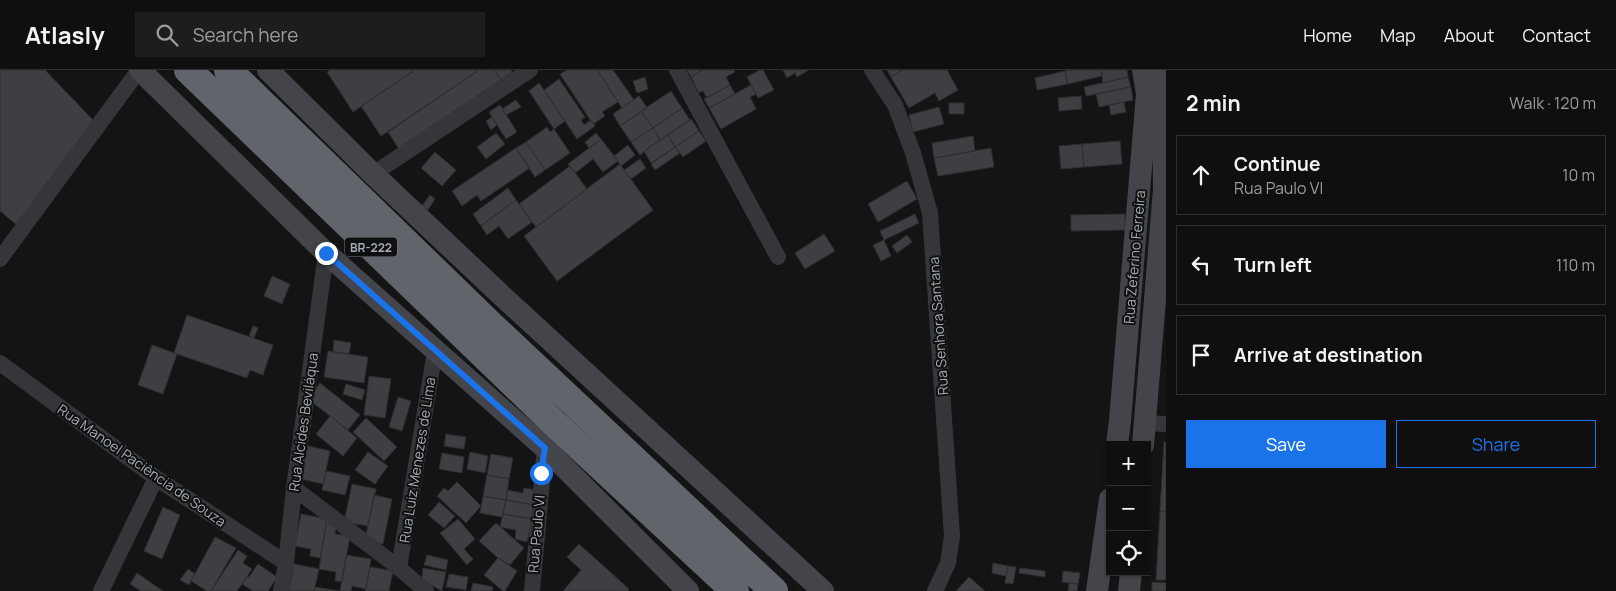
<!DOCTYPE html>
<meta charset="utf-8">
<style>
body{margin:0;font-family:Manrope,sans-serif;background:#1d1d1e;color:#f1f3f6}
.controls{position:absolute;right:15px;bottom:15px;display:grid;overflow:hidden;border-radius:0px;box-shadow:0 1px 4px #0004}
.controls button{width:45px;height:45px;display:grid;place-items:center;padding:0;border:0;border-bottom:1px solid #2f2f30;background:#0f0f10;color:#f1f3f6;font:25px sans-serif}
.stop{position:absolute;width:15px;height:15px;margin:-11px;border:4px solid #1a73e8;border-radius:50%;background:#fff}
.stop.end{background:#1a73e8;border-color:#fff;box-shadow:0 1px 5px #0008}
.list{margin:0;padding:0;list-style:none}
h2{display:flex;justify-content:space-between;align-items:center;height:65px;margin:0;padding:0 20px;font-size:21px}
h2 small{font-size:16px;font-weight:400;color:#9b9c9f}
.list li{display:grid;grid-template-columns:32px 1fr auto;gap:15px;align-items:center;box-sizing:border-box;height:80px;margin:0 10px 10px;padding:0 10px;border:1px solid #2f2f30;border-radius:0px}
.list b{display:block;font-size:19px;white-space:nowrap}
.list p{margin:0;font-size:16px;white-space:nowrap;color:#9b9c9f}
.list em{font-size:16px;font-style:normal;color:#9b9c9f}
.actions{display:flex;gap:10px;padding:15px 20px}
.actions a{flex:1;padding:11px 0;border:1px solid #1a73e8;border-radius:0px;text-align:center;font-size:18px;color:#1a73e8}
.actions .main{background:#1a73e8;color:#fff}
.icon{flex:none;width:28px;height:28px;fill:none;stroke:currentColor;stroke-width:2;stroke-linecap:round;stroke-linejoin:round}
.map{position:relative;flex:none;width:1166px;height:521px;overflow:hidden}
header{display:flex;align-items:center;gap:30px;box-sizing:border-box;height:70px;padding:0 25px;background:#0f0f10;border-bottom:1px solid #2f2f30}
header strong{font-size:24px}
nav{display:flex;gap:28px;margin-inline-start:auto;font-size:18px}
.search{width:350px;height:45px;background:#1d1d1e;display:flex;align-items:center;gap:12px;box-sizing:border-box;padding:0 18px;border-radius:0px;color:#9b9c9f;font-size:19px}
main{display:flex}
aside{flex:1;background:#0f0f10}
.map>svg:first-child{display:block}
</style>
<header>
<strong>Atlasly</strong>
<div class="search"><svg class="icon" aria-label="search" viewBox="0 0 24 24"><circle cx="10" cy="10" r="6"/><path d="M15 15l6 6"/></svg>Search here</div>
<nav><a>Home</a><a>Map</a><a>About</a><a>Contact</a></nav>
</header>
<main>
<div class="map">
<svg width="1166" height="521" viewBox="0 0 1166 521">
<rect width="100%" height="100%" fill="#141415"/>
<!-- building -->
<path fill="#3e3f42" stroke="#2e2e31" d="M0,0h45l48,50 -75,106 -18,-15z
M330,0h85l-62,42 -26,-40z
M415,0h64l-98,66 -20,-30z
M479,0h16l6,10 -102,69 -11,-17z
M495,0h16l1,2 -11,8z
M567,0h30l21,32 -16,10 3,4 -12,8 -33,-50z
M597,0h16l21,30 -12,8z
M687,0h16l-12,7z
M703,0h30l2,2 -9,5 4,8 -23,13 -4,-7 -4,2 -8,-16z
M760,0h3l11,20 -16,8 -11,-21z
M783,0h11l1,3 -8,5z
M796,0h13l-12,7 -3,-6z
M887,0h16l-12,7z
M903,0h44l11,20 -19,11 -4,-8 -26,15 -18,-31z
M1072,0h29l1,6 -34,8 -3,-13z
M1101,0h26l1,7 -25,6z
M1065,1l3,13 -31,6 -2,-12z
M645,7l3,12 -11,4 -4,-12z
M1128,7l3,10 -45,9 -2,-9z
M559,9l26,38 -4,3 3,5 7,-5 4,6 -18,13 -33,-49z
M539,13l26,38 -11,8 -25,-38z
M730,15l5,9 -26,14 -5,-9z
M751,15l5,9 -6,3 6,12 -35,20 -12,-21z
M1131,17l2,13 -34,7 -3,-13z
M671,21l11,17 -29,20 -12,-17z
M639,26l8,12 -27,18 -7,-12z
M1081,26l1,13 -23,2 -1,-13z
M516,30l5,7 -15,8 -4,-6z
M1124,32l2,10 -15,3 -2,-10z
M949,33h15v11h-15z
M500,35l17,27 -11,7 -17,-27z
M939,37l5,17 -31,8 -4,-17z
M682,38l8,12 -30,20 -7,-12z
M641,41l12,17 -22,14 -11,-16z
M492,47l5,8 -6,5 -5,-9z
M691,49l8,12 -24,16 -7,-12z
M547,57l3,5 4,-3 16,24 -25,17 -19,-28z
M653,58l7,12 -20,15 -9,-13z
M699,61l7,10 -23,16 -8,-10z
M496,63l9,11 -19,15 -9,-12z
M596,63l5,6 -12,9 -4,-6z
M668,65l7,12 -24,16 -7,-12z
M973,66l2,15 -41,7 -2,-15z
M601,69l17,22 -15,11 -10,-13 -18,14 -7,-9z
M1120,71l2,23 -38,3 -2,-23z
M526,72l19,28 -10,7 -19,-29z
M1082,74l2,23 -23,2 -2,-23z
M628,75l7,10 -14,11 -7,-10z
M675,77l5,6 -25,17 -4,-6z
M516,78l14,20 -49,33 -4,-6 -15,11 -10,-15z
M991,78l3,19 -56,9 -4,-18z
M435,82l21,18 -14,16 -21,-18z
M640,89l6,9 -15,11 -7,-9z
M620,94l33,46 -96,71 -33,-45z
M570,96l17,23 -51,38 -17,-23z
M907,111l10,18 -39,23 -10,-18z
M508,118l8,12 -35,26 -8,-12z
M430,125l5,4 -7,11 -6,-4z
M516,130l16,22 -24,17 -9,-13 -12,9 -6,-9z
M915,144l4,9 -35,17 -4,-9z
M1125,144v16l-54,1v-16z
M824,164l11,17 -30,18 -10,-16z
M907,165l5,7 -15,11 -5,-7z
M884,170l7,16 -10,5 -8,-16z
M272,206l18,8 -8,20 -18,-8z
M187,245l86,30 -10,30 -13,-5 -3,8 -73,-25z
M253,256l5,2 -4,10 -5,-2z
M334,270l17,3 -2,11 -16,-2z
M152,275l25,9 -14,40 -25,-9z
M328,281l40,6 -4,26 -40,-6z
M369,306l22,3 -6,39 -21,-3z
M320,313l40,32 -12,15 -40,-31z
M346,314l19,6 -3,10 -19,-6z
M398,327l13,4 -9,30 -13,-4z
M330,346l27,22 -14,18 -27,-22z
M366,348l31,29 -13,14 -31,-29z
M446,364l20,3 -2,12 -20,-3z
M1164,372h2v70l-6,-1z
M308,376l22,5 -7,33 -22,-5z
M368,382l20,14 -13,18 -20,-14z
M470,382l18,4 -3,17 -18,-4z
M442,383l22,4 -2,16 -23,-4z
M491,384l22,4 -4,21 -22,-4z
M326,401l24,5 -5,19 -23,-5z
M487,405l22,4 -3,21 -23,-4z
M457,412l24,24 -15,17 -29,-27 7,-8 4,3z
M352,414l24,5 -8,37 -24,-4z
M524,418l12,2 -2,15 -28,-5 1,-10 16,3z
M374,425l18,4 -9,45 -18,-4z
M483,426l23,4 -4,17 -22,-4z
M506,430l28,5 -2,14 -29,-5z
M439,432l16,14 -11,12 -16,-13z
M163,437l17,8 -18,44 -18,-8z
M1160,441l6,1v68h-10z
M301,444l26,5 -7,39 -10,-2 1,-7 -16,-3z
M503,444l29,5 -5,23 -12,-3 1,-9 -16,-3z
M327,449l10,2 -2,13 15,2 -8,46 -7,-1 1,-9 -17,-3z
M458,449l17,20 -11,10 9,10 -6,6 -27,-32z
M496,453l28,25 -14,17 -12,-7 -19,-17z
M215,467l21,11 -25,43h-4l-16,-10z
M579,474l50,45 -2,2h-64l18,-21 -14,-13z
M238,480l9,6 -4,7 9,6 -15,22h-26z
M346,485l25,4 -5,30 -14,-3 -1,5h-11z
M427,485l21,5 -2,10 -22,-5z
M498,488l19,13 -12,20h-2l-19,-16z
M993,493l15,3 -2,10 -14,-3z
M258,494l19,13 -9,14h-15l-11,-7 5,-8 2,1z
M294,494l25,5 -5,22h-25z
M1008,496l8,1 -3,17 -8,-1z
M370,497l23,4 -4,20h-24z
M423,498l23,4 -4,19 -20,-11z
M1020,498l25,3v6l-26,-4z
M188,499l7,5 -6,11 -9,-5z
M1063,501l17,2 -2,11 -16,-2z
M137,503l26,18h-22l-11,-7z
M449,504l19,3 -2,13 -20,-3z
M969,507l16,14h-29z
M1152,512l14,1v8h-14z
M473,513l20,4 -1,4h-21z
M1069,513l9,1 -1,7h-9z
M315,517l24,4h-25z"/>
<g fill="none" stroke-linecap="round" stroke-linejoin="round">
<!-- street -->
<path stroke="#35363a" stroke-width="16" d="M677,0l101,187
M872,0l23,35 18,48 17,60 22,323 -4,27 -13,28
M373,104l157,-104
M0,189l139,-189
M0,293l156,115 130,85
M1146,353l20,1
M294,418l105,80 27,23
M399,498l36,-217
M101,521l55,-113
M281,521l5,-28 8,-75 32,-235
M532,521l13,-143"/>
<!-- secondary -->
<path stroke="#43454a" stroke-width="22" d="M140,0l186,183 219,195 143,143
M268,0l105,104 127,120 323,297
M1117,375l3,-24 27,-327 -4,-24
M1143,375l21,-255 -1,-101 -3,-19
M1097,521l13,-92
M1129,521l2,-19"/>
<!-- highway -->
<path stroke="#61646b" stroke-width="28" d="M188,0l366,353 181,168
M228,0l264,256 282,265"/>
</g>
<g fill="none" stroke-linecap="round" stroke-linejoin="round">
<!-- route -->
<path stroke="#1a73e8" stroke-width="6" d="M326,183l219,195 -4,25"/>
</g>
<g text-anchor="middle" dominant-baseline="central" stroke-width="4" stroke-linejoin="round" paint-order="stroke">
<!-- shield labels -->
<rect fill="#0f0f10" stroke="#787d84" stroke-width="1" x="345" y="167.5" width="52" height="19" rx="4"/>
<g font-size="12" font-weight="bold" fill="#a5acb5">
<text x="371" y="177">BR-222</text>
</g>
<!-- street labels -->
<g font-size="14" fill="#a5acb5" stroke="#0f0f10">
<text transform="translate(1134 187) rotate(-85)">Rua Zeferino Ferreira</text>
<text transform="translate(938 256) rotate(-94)">Rua Senhora Santana</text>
<text transform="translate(303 352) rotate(-82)">Rua Alcides Beviláqua</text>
<text transform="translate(417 390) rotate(-81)">Rua Luiz Menezes de Lima</text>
<text transform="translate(142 395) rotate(35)">Rua Manoel Paciência de Souza</text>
<text transform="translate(536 464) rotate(-85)">Rua Paulo VI</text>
</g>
</g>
</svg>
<div class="controls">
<button>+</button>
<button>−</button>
<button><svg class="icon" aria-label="locate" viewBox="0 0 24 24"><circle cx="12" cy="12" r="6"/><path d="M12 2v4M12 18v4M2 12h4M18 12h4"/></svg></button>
</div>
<div class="stop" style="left:541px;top:403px"></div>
<div class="stop end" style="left:326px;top:183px"></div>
</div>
<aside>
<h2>2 min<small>Walk · 120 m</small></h2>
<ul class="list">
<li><svg class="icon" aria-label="ahead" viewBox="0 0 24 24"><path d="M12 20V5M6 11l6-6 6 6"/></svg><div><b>Continue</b><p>Rua Paulo VI</p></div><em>10 m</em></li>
<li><svg class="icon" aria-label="left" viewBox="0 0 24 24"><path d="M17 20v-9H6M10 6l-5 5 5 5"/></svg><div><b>Turn left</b></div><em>110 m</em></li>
<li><svg class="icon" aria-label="arrive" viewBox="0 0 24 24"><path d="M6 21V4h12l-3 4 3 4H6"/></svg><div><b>Arrive at destination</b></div></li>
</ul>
<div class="actions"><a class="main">Save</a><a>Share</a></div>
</aside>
</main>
